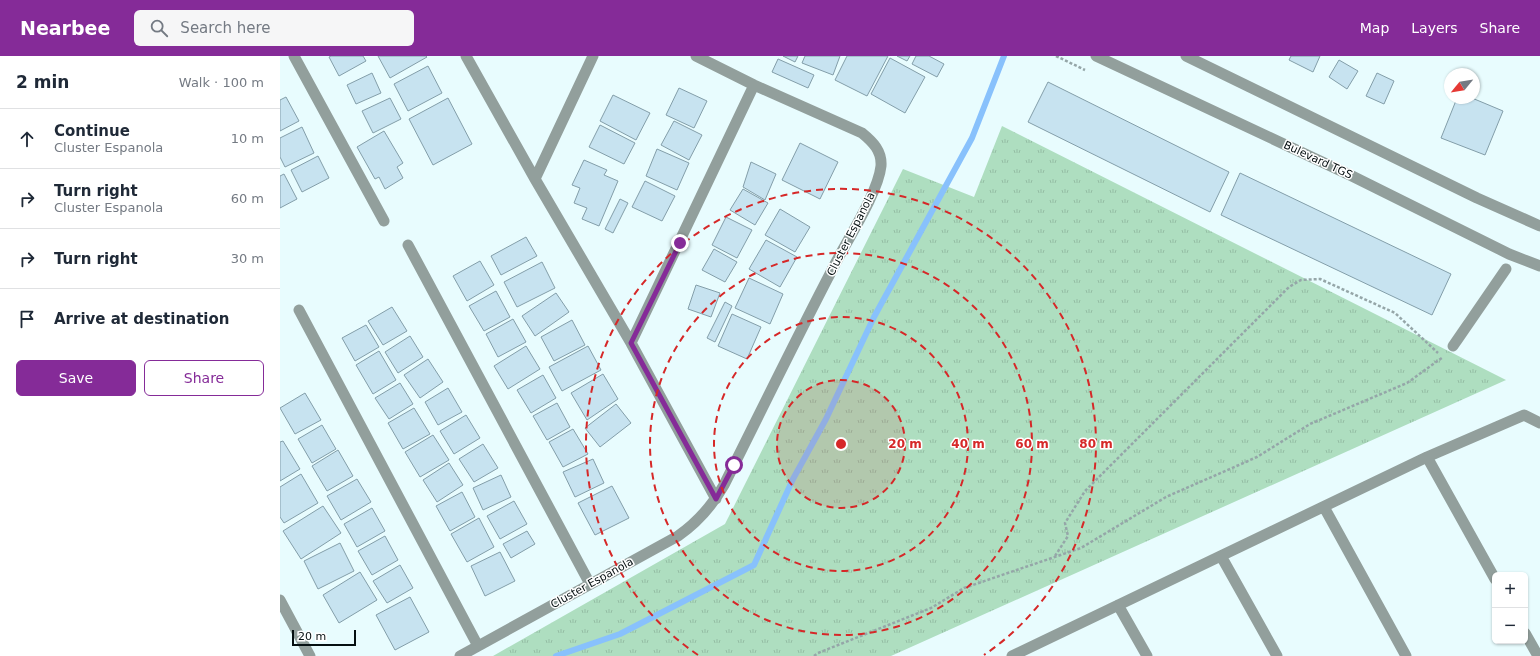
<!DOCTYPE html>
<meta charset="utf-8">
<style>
body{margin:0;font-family:"DejaVu Sans",sans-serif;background:#f6f6f7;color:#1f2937}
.controls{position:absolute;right:12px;bottom:12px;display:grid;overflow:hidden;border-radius:6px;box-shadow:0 1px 3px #0004}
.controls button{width:36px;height:36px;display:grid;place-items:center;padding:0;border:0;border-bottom:1px solid #e0e1e3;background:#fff;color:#1f2937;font:20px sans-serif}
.compass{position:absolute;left:1164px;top:12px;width:36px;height:36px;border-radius:50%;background:#fff;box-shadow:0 1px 3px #0004;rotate:240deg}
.scale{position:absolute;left:12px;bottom:10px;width:64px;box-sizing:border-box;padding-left:4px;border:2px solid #050f11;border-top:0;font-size:11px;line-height:14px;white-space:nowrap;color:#050f11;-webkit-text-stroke:3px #fff;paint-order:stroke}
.stop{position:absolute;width:12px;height:12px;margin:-9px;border:3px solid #852b98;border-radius:50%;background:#fff}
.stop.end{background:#852b98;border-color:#fff;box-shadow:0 1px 4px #0008}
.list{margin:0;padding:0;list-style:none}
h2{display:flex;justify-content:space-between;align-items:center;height:52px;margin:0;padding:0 16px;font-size:17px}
h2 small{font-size:13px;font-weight:400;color:#747a83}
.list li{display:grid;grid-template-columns:26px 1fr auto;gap:12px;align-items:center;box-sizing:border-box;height:60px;padding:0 16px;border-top:1px solid #e0e1e3}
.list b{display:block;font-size:15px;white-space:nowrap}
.list p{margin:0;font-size:13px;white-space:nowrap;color:#747a83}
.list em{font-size:13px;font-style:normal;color:#747a83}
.actions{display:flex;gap:8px;padding:12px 16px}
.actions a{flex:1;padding:9px 0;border:1px solid #852b98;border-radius:6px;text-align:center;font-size:14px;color:#852b98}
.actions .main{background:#852b98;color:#fff}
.icon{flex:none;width:22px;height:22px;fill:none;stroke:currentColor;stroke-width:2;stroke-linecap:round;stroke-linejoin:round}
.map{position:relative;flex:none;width:1260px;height:600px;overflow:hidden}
header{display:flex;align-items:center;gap:24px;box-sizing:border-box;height:56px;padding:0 20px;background:#852b98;color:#fff}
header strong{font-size:19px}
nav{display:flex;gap:22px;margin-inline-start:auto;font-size:14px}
.search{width:280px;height:36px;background:#f6f6f7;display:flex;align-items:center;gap:10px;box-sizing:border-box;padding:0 14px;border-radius:6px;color:#747a83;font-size:15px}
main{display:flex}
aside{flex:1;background:#fff}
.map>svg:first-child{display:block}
</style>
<header>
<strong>Nearbee</strong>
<div class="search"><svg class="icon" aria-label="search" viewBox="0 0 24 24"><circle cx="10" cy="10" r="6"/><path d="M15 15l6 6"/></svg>Search here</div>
<nav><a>Map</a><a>Layers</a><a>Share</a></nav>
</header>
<main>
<aside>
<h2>2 min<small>Walk · 100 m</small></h2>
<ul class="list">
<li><svg class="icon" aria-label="ahead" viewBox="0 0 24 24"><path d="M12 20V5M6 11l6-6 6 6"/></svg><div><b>Continue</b><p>Cluster Espanola</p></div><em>10 m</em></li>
<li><svg class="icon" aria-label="right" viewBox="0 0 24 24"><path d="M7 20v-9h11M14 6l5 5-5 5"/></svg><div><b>Turn right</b><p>Cluster Espanola</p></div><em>60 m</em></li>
<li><svg class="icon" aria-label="right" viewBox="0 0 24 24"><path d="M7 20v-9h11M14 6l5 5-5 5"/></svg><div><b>Turn right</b></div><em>30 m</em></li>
<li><svg class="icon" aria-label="arrive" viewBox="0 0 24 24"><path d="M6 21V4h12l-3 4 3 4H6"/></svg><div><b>Arrive at destination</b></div></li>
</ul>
<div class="actions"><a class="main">Save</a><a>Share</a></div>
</aside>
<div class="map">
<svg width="1260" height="600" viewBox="0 0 1260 600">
<defs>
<pattern id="grass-tufts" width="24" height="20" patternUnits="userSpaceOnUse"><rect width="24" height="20" fill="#aedec0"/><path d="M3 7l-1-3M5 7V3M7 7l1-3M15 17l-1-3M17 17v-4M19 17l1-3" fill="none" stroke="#94bda4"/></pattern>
</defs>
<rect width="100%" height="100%" fill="#e8fcfe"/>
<!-- grass -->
<path fill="url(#grass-tufts)" d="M722,70l504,254 -615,276h-398l232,-132 178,-355 71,28z"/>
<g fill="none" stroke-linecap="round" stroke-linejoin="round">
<!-- stream -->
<path stroke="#88c1fc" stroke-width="6" d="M276,600l64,-22 134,-69 39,-86 33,-60 48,-102 98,-179 32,-82"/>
</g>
<!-- building -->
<path fill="#c7e3f0" stroke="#839ea9" d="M51,0h32l3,5 -27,15 -10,-19z
M98,0h48l1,1 -37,21z
M503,0h15l-3,6z
M525,0h35l-7,19 -31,-12z
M567,0h41l-21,40 -32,-16z
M617,0h13l-3,5z
M636,0h13l15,8 -7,13 -25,-13z
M1011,0h29l-7,16 -24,-12z
M610,2l35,19 -20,36 -34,-19z
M498,3l36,16 -6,13 -36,-16z
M1059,4l19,11 -11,18 -18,-12z
M148,10l14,27 -34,18 -14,-27z
M92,17l9,20 -25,11 -9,-19z
M1097,17l17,8 -10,23 -18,-8z
M768,26l181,90 -19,40 -182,-90z
M399,32l28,13 -13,27 -28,-13z
M333,39l37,18 -14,27 -36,-19z
M6,41l13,24 -19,10v-31z
M110,42l11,21 -28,14 -11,-22z
M168,42l24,46 -39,21 -24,-46z
M1177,42h15l31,13 -18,44 -44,-17z
M394,65l28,14 -13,25 -28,-15z
M320,69l35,18 -11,21 -35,-17z
M22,71l12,26 -29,14 -5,-10v-19z
M104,75l19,32 -6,4 6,11 -18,11 -6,-12 -4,2 -18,-32z
M520,87l38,19 -18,37 -38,-19z
M377,93l32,14 -12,27 -31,-14z
M38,100l11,22 -27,14 -11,-22z
M304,104l23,10 -3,5 14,6 -19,45 -17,-7 5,-11 -13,-5 6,-15 -8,-3z
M471,106l25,12 -11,26 -22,-13z
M960,117l211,101 -19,41 -211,-100z
M4,118l13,25 -17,9v-32z
M365,125l30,15 -13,25 -30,-14z
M463,133l25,14 -13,22 -25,-15z
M340,143l8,4 -15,30 -8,-4z
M500,153l30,18 -15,25 -30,-17z
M446,161l26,13 -15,28 -25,-13z
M246,181l11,19 -36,19 -10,-19z
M486,184l31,17 -17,30 -31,-18z
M434,193l23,13 -12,20 -23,-12z
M200,205l14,24 -27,16 -14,-25z
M262,206l13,26 -38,19 -13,-25z
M469,222l34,16 -13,30 -35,-16z
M416,229l24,8 -9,24 -23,-8z
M216,235l14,26 -26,14 -15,-25z
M276,237l13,19 -34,24 -13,-20z
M445,246l7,4 -17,36 -8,-4z
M112,251l15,24 -24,14 -15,-24z
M452,258l29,13 -14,32 -29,-13z
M233,263l13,23 -28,15 -12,-23z
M292,264l13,25 -31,16 -13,-24z
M86,269l13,22 -24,14 -13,-23z
M130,280l13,21 -25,16 -13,-21z
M246,290l14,23 -32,20 -14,-23z
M308,290l13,24 -39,21 -13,-24z
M99,295l17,29 -23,14 -17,-29z
M148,303l15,23 -23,16 -16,-23z
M323,318l15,25 -31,21 -16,-27z
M263,319l13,23 -25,15 -14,-23z
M120,327l13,21 -24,15 -14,-21z
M168,332l14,24 -24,13 -13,-23z
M25,337l16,27 -26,14 -15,-26z
M277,347l13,24 -23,13 -14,-24z
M336,348l15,19 -31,24 -15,-19z
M134,352l16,26 -27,15 -15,-26z
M186,359l14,23 -26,16 -14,-23z
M42,369l14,24 -24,14 -14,-24z
M293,373l15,25 -25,13 -14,-25z
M153,379l16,25 -29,17 -15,-25z
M3,385l17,28 -20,12v-39z
M203,388l15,24 -24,14 -15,-23z
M58,394l15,26 -26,15 -15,-25z
M313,403l11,24 -29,14 -12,-25z
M169,407l14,22 -26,17 -14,-22z
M21,418l17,29 -34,20 -4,-6v-30z
M221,419l10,22 -28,13 -10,-22z
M77,423l14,23 -30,18 -14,-24z
M332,430l17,32 -34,17 -17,-32z
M182,436l13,25 -25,14 -14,-25z
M234,445l13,23 -27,15 -13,-23z
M43,450l18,27 -40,26 -18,-28z
M92,452l13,23 -28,16 -13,-23z
M199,462l15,29 -27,15 -16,-28z
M247,475l8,13 -24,14 -8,-14z
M105,480l13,24 -26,15 -14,-24z
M60,487l14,28 -36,18 -14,-28z
M220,496l15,29 -30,15 -14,-30z
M120,509l13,23 -26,15 -14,-22z
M80,516l17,28 -38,23 -16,-28z
M130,541l19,35 -34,18 -19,-35z"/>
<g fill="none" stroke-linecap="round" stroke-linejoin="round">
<!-- path -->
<path stroke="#95a6a8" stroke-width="2.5" stroke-dasharray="3 2" stroke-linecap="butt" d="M776,0l29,14
M775,500l13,-20 -3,-13 20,-32 204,-204 12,-7 19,-1 75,34 43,40
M534,600l4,-3 113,-45 33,-20 117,-40 85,-51 91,-40 53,-33 97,-41 36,-26"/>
<!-- service -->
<path stroke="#929f9c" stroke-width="11" d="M1173,290l53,-77"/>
<!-- minor -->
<path stroke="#929f9c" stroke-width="11" d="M14,0l90,165
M186,0l69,123 96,164 85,156
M816,0l256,120 157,78 31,12
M906,0l291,142 63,28
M255,123l58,-123
M128,189l182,339
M19,254l179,336
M351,287l123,-258
M1147,401l68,122
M1044,451l82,149
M941,500l56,100
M0,544l30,56
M838,549l29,51
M1245,577l13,23
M180,600l218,-120c20,-14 34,-30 46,-51 36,-72 71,-144 108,-215 13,-27 46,-76 49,-104 1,-15 -8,-24 -19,-33l-108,-48 -58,-29
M732,600l415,-199 97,-42 16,8"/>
</g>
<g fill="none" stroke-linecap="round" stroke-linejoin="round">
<!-- route -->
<path stroke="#852b98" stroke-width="5" d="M400,187l-49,100 85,156 18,-34"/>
</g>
<!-- distance rings -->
<circle cx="561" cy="388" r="64" fill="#d62828" fill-opacity=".12"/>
<g fill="none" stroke="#d62828" stroke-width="2" stroke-dasharray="7 5">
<circle cx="561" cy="388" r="64"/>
<circle cx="561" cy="388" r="127"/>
<circle cx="561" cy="388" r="191"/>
<path d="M418 599A255 255 0 1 1 704 599"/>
</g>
<g text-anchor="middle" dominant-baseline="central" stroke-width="3" stroke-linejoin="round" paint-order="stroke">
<!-- street labels -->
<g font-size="11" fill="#050f11" stroke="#fff">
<text transform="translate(1038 104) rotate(25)">Bulevard TGS</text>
<text transform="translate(571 178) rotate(-63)">Cluster Espanola</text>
<text transform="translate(312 527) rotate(-29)">Cluster Espanola</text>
</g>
</g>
<circle cx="561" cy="388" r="6" fill="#d62828" stroke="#fff" stroke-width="2"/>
<g font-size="12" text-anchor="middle" font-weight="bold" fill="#d62828" stroke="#fff" stroke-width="3" stroke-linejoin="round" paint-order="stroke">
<text x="625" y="392">20 m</text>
<text x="688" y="392">40 m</text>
<text x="752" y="392">60 m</text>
<text x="816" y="392">80 m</text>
</g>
</svg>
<div class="controls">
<button>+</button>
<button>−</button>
</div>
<svg class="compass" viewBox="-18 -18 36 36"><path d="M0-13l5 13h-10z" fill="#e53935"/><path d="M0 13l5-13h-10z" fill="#747a83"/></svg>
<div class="scale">20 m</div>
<div class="stop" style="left:454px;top:409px"></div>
<div class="stop end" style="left:400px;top:187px"></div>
</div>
</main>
